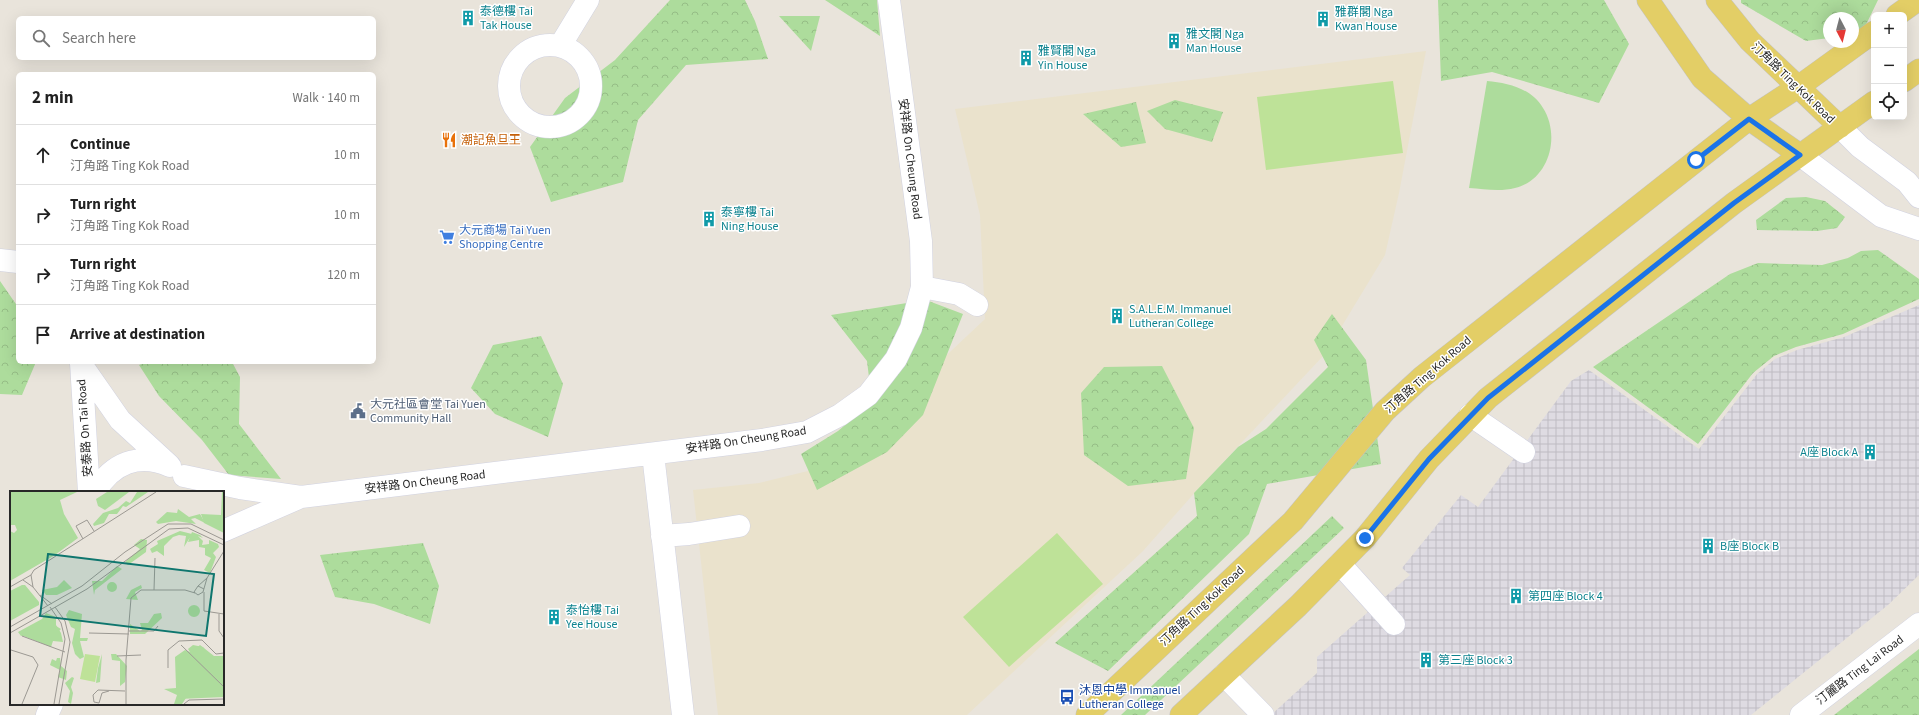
<!DOCTYPE html>
<meta charset="utf-8">
<style>
body{margin:0;font-family:"Source Sans 3","Noto Sans TC",sans-serif;background:#f6f6f6;color:#222}
.controls{position:absolute;right:12px;top:12px;display:grid;overflow:hidden;border-radius:6px;box-shadow:0 4px 16px #0002}
.controls button{width:36px;height:36px;display:grid;place-items:center;padding:0;border:0;border-bottom:1px solid #e0e0e0;background:#fff;color:#222;font:20px sans-serif}
.compass{position:absolute;left:1823px;top:12px;width:36px;height:36px;border-radius:50%;background:#fff;box-shadow:0 4px 16px #0002;rotate:173deg}
.stop{position:absolute;width:12px;height:12px;margin:-9px;border:3px solid #1a73e8;border-radius:50%;background:#fff}
.stop.end{background:#1a73e8;border-color:#fff;box-shadow:0 1px 4px #0008}
.list{margin:0;padding:0;list-style:none}
h2{display:flex;justify-content:space-between;align-items:center;height:52px;margin:0;padding:0 16px;font-size:17px}
h2 small{font-size:13px;font-weight:400;color:#767676}
.list li{display:grid;grid-template-columns:26px 1fr auto;gap:12px;align-items:center;box-sizing:border-box;height:60px;padding:0 16px;border-top:1px solid #e0e0e0}
.list b{display:block;font-size:15px;white-space:nowrap}
.list p{margin:0;font-size:13px;white-space:nowrap;color:#767676}
.list em{font-size:13px;font-style:normal;color:#767676}
.icon{flex:none;width:22px;height:22px;fill:none;stroke:currentColor;stroke-width:2;stroke-linecap:round;stroke-linejoin:round}
.map{position:relative;flex:none;width:1919px;height:715px;overflow:hidden}
.search{position:absolute;background:#fff;box-shadow:0 4px 16px #0002;left:16px;top:16px;width:360px;height:44px;display:flex;align-items:center;gap:10px;box-sizing:border-box;padding:0 14px;border-radius:6px;color:#767676;font-size:15px}
.panel{position:absolute;background:#fff;box-shadow:0 4px 16px #0002;left:16px;top:72px;width:360px;height:292px;border-radius:6px}
.map>svg:first-child{display:block}
</style>
<div class="map">
<svg width="1919" height="715" viewBox="0 0 1919 715">
<defs>
<pattern id="industrial-grid" width="8" height="8" patternUnits="userSpaceOnUse"><rect width="8" height="8" fill="#dedbe2"/><path d="M0 4h8M4 0v8" fill="none" stroke="#bebcc2"/></pattern>
<pattern id="forest-crowns" width="20" height="18" patternUnits="userSpaceOnUse"><rect width="20" height="18" fill="#addc9c"/><path d="M2 6a3 3 0 1 1 6 0M12 15a3 3 0 1 1 6 0" fill="none" stroke="#95bd86"/></pattern>
</defs>
<rect width="100%" height="100%" fill="#e9e4db"/>
<!-- industrial -->
<path fill="url(#industrial-grid)" d="M1919,305v270l-31,30 -137,110h-480l46,-42v-16l93,-82 -8,-7 59,-73 17,12 93,-126 18,-11 110,79 58,-75 18,-15 22,-9 47,-13z"/>
<!-- education -->
<path fill="#eae2cc" d="M1426,51l-27,142 -14,62 -60,99 -127,135 -55,62 -176,164h-249l-25,-225 66,-7 53,-13 122,-103 51,-48 -5,-104 -25,-106z"/>
<!-- forest -->
<path fill="url(#forest-crowns)" d="M670,0h75l10,21 13,38 -82,6 -48,55 -15,62 -72,20 -21,-55 35,-49 50,-38z
M825,0h52l3,36z
M1438,0h166l25,44 -30,59 -107,-31 -51,9z
M1741,0h137l-16,33 -9,2v-17h-24v20l-23,3 -65,-38z
M779,16h41l-9,35z
M1175,100l48,12 -11,30 -47,-13 -18,-18z
M1136,102l10,41 -25,4 -38,-33z
M1806,197l19,4 20,16 -8,11 -20,3 -60,-1 -1,-10 30,-22z
M1878,250l41,29v20l-76,35 -47,13 -22,9 -21,17 -55,71 -105,-77 137,-93 28,-11 64,2 26,-7 13,-7z
M0,281l18,26v55h18l-14,33 -22,-1z
M926,300l37,14 -40,101 -36,37 -70,38 -16,-36 37,-23 34,-29 -5,-41 -36,-46z
M1332,314l34,46 15,104 -114,20 -18,50 -141,137 -53,-28 142,-127 -3,-23 44,-46 28,-18 62,-62 -14,-27z
M541,336l22,48 -15,53 -53,-23 -24,-26 22,-43z
M147,362h85l8,15 -1,47 42,55 -52,-4 -27,-35 -43,-44 -20,-31z
M1162,366l32,62 -8,51 -58,7 -44,-31 -3,-62 23,-26z
M1332,516l12,12 -199,187h-24z
M423,543l16,43 -9,38 -56,-20 -39,-7 -15,-42z
M1919,649v66h-85z"/>
<!-- park -->
<path fill="#addc9c" d="M1487,81c21,2 44,7 56,27 18,28 6,72 -28,80 -15,4 -31,1 -46,0z"/>
<!-- pitch -->
<path fill="#bee298" d="M1393,81l10,72 -137,17 -9,-73z
M1057,533l46,51 -94,83 -46,-50z"/>
<g fill="none" stroke-linecap="round" stroke-linejoin="round">
<!-- minor casing -->
<g stroke="#d1d2e0" stroke-width="23">
<path id="minor" d="M509 86a41 41 0 1 1 82 0a41 41 0 1 1-82 0Z
M560,46l28,-46
M1840,127l20,20 47,35 12,15
M1800,155l81,61 38,13
M0,260l18,2
M922,287l37,7 18,11
M81,363l8,129
M81,364l39,56 49,45
M1470,415l54,37
M653,454l30,261
M184,476l56,12 61,9 461,-57 45,-8 33,-17 28,-20 28,-36 15,-31 11,-41 -1,-46 -32,-241
M95,492c17,-29 44,-40 75,-26
M223,531l78,-34
M662,536l27,-2 50,-8
M1340,564l54,60
M1224,675l39,40
M47,715l5,-11
M1801,715l118,-91"/>
</g>
<!-- major casing -->
<g stroke="#c3c3c3" stroke-width="23">
<path id="major" d="M1648,0l54,78 47,41 51,36
M1717,0l33,41 90,86
M1897,15l21,-15
M1904,81l15,-11
M1087,715l206,-194 92,-110 37,-34 327,-258 49,-32 76,-55
M1181,715l117,-109 67,-68 64,-79 59,-61 246,-195 140,-101"/>
</g>
<!-- minor -->
<use href="#minor" stroke="#fff" stroke-width="22"/>
<!-- major -->
<use href="#major" stroke="#e3ce66" stroke-width="22"/>
</g>
<g fill="none" stroke-linecap="round" stroke-linejoin="round">
<!-- route -->
<path stroke="#1a73e8" stroke-width="5" d="M1365,538l64,-79 59,-61 246,-195 66,-48 -51,-36 -53,41"/>
</g>
<!-- icons -->
<defs>
<g id="building-bare" transform="scale(1.2)"><path d="M-4-6H4V6H1V3H-1V6H-4ZM-2.5-4.3h1.7v1.8h-1.7ZM.8-4.3h1.7v1.8H.8ZM-2.5-1h1.7V.8h-1.7ZM.8-1h1.7V.8H.8Z" fill="#0f9aa8" stroke="#fff" stroke-width="2.5" paint-order="stroke"/></g>
<g id="restaurant-bare" transform="scale(1.2)"><path d="M-5-6h1v4h1v-4h1v4h1v-4h1v5L-1.5 .5V6h-2V.5L-5-1ZM5-6V6H3V1.5H1.5Q1.5-4 5-6Z" fill="#e8710a" stroke="#fff" stroke-width="2.5" paint-order="stroke"/></g>
<g id="supermarket-bare" transform="scale(1.2)"><path d="M-6-5.5h2.5l.6 2H6L4.5 2H-2.5L-4.4-4H-6ZM-1.5 3.2a1.3 1.3 0 1 0 .1 0ZM3 3.2a1.3 1.3 0 1 0 .1 0Z" fill="#3f7fe0" stroke="#fff" stroke-width="2.5" paint-order="stroke"/></g>
<g id="civic-bare" transform="scale(1.2)"><path d="M-.6-6.5H3V-4.5H.6V-3L4-1V1h2V6H-6V1h2V-1L-.6-3ZM-1.2 2.5V6h2.4V2.5Z" fill="#5c6f8a" stroke="#fff" stroke-width="2.5" paint-order="stroke"/></g>
<g id="bus-bare" transform="scale(1.2)"><path d="M-5-6H5V4H4V6H2V4H-2V6H-4V4H-5ZM-3.5-4V0h7V-4ZM-3.5 1.2v1.5H-2V1.2ZM2 1.2v1.5H3.5V1.2Z" fill="#1a4fb4" stroke="#fff" stroke-width="2.5" paint-order="stroke"/></g>
</defs>
<g fill-rule="evenodd">
<use href="#building-bare" x="468" y="18"/>
<use href="#building-bare" x="1323" y="19"/>
<use href="#building-bare" x="1174" y="41"/>
<use href="#building-bare" x="1026" y="58"/>
<use href="#restaurant-bare" x="449" y="140"/>
<use href="#building-bare" x="709" y="219"/>
<use href="#supermarket-bare" x="447" y="237"/>
<use href="#building-bare" x="1117" y="316"/>
<use href="#civic-bare" x="358" y="411"/>
<use href="#building-bare" x="1870" y="452"/>
<use href="#building-bare" x="1708" y="546"/>
<use href="#building-bare" x="1516" y="596"/>
<use href="#building-bare" x="554" y="617"/>
<use href="#building-bare" x="1426" y="660"/>
<use href="#bus-bare" x="1067" y="697"/>
</g>
<g text-anchor="middle" dominant-baseline="central" stroke-width="3" stroke-linejoin="round" paint-order="stroke">
<!-- culture labels -->
<g font-size="12" fill="#0d838f" stroke="#fff" text-anchor="start">
<text x="480" y="11">泰德樓 Tai<tspan x="480" dy="14">Tak House</tspan></text>
<text x="1335" y="12">雅群閣 Nga<tspan x="1335" dy="14">Kwan House</tspan></text>
<text x="1186" y="34">雅文閣 Nga<tspan x="1186" dy="14">Man House</tspan></text>
<text x="1038" y="51">雅賢閣 Nga<tspan x="1038" dy="14">Yin House</tspan></text>
<text x="721" y="212">泰寧樓 Tai<tspan x="721" dy="14">Ning House</tspan></text>
<text x="1129" y="309">S.A.L.E.M. Immanuel<tspan x="1129" dy="14">Lutheran College</tspan></text>
<text x="1858" y="452" text-anchor="end">A座 Block A</text>
<text x="1720" y="546">B座 Block B</text>
<text x="1528" y="596">第四座 Block 4</text>
<text x="566" y="610">泰怡樓 Tai<tspan x="566" dy="14">Yee House</tspan></text>
<text x="1438" y="660">第三座 Block 3</text>
</g>
<!-- street labels -->
<g font-size="12" fill="#282828" stroke="#fff">
<text transform="translate(1793 83) rotate(44)">汀角路 Ting Kok Road</text>
<text transform="translate(910 159) rotate(83)">安祥路 On Cheung Road</text>
<text transform="translate(1428 375) rotate(-41)">汀角路 Ting Kok Road</text>
<text transform="translate(85 428) rotate(-94)">安泰路 On Tai Road</text>
<text transform="translate(746 440) rotate(-9)">安祥路 On Cheung Road</text>
<text transform="translate(425 482) rotate(-7)">安祥路 On Cheung Road</text>
<text transform="translate(1202 606) rotate(-43)">汀角路 Ting Kok Road</text>
<text transform="translate(1860 670) rotate(-37)">汀麗路 Ting Lai Road</text>
</g>
<!-- food labels -->
<g font-size="12" fill="#c56008" stroke="#fff" text-anchor="start">
<text x="461" y="140">潮記魚旦王</text>
</g>
<!-- shop labels -->
<g font-size="12" fill="#366cbe" stroke="#fff" text-anchor="start">
<text x="459" y="230">大元商場 Tai Yuen<tspan x="459" dy="14">Shopping Centre</tspan></text>
</g>
<!-- service labels -->
<g font-size="12" fill="#4e5e75" stroke="#fff" text-anchor="start">
<text x="370" y="404">大元社區會堂 Tai Yuen<tspan x="370" dy="14">Community Hall</tspan></text>
</g>
<!-- transit labels -->
<g font-size="12" fill="#164399" stroke="#fff" text-anchor="start">
<text x="1079" y="690">沐恩中學 Immanuel<tspan x="1079" dy="14">Lutheran College</tspan></text>
</g>
</g>
<!-- overview -->
<g transform="translate(10 491)">
<rect width="214" height="214" fill="#e9e4db"/>
<path d="M0,1h67l-17,8 4,14 14,24 -23,17 -45,26v-50l4,2 3,-3 -2,-5h-5zM97,1h22l-24,18 -7,-4 -2,-7zM127,1h11l-22,15 -3,-1 -6,8h-8l-5,9 -10,3 -1,-2 10,-11 15,-5 8,-7 4,2zM168,18l11,8 11,-3 5,9 -10,-5 -4,1 5,5 -20,-3 -18,3 -2,-2 11,-10 10,1zM170,40l12,3 -8,13 2,-11 -7,-1 -6,2 -9,9v10l-7,-5 -5,2 -2,-4 8,-5 -1,-3zM182,41l8,3 3,3 -5,-2 5,5 -1,4 7,-1v-4l9,4 1,3 -6,6 3,4 -6,16 -6,-3 7,-12 -6,-3v-7l-6,-1v-7l-11,2zM131,48l6,1 -1,12 -18,13 -3,-3 15,-13 -6,-4zM107,75l5,3 -27,21 -1,5 -2,-14h10zM54,89l8,8 -15,7h-11l-4,-5 15,-3zM97 96a5 5 0 1 1 10 0a5 5 0 1 1-10 0ZM131,94l1,3 -7,4 3,8 -12,-1 5,-9zM59,119l13,4 -2,24h8l-1,3h-7l4,16 -4,2 -5,-5 -3,-11 3,-14 -4,-2 -5,-12zM36,122l10,4v9l5,3 -3,3 -37,4 -3,-4 24,-13zM151,122l1,5 -17,16h-15v-10l10,7 2,-1 -2,-7h8l6,-9zM183,154l10,2 5,6 -17,45h-5l-4,6h-8l3,-9 -13,-6 12,-1 -1,-31 10,-7 5,2 -2,-3zM92,163l-2,28 -4,1 2,-15zM101,163h5l11,12 -2,16 -5,4v-25l-8,-1zM47,167h3l1,8 6,5 -1,9 -8,-3 2,-7 -10,-5 2,-6 4,2zM62,186l2,1 -3,9 2,6 -2,11 -3,-2 2,-11 -5,-8z" fill="#addc9c"/>
<path d="M212,1h2v41l-20,-10 -3,-9 20,1zM12,94h3l14,17v3l-29,16v-30zM178 120a6 6 0 1 1 12 0a6 6 0 1 1-12 0ZM41,126l10,16 2,9 -10,-1 -2,6 -30,-12zM190,154l14,11h10v41l-45,2 -1,-35z" fill="#addc9c"/>
<path d="M75,163l15,2 -5,26 -15,-3z" fill="#bee298"/>
<path fill="none" stroke="#9c9993" stroke-width="1" d="M73,48l-7,-13 11,-6 7,11M13,89l10,7M188,95l9,-8M0,96l21,-12M194,98l-6,-3 -4,6 4,3 5,-3 4,-14 17,-27M144,99l1,-32M194,101v19l20,3M30,104l12,9M38,115l-15,-19 -2,-12 3,-5 122,-78M40,116l11,16 4,16 -11,65M45,116l10,14 5,21 -11,62M209,123v17l5,7M0,136l72,-41 43,-34 43,-28h23l33,16M119,140h25l4,-5M0,142l77,-44 82,-60 19,-1 36,17M79,142l40,1M12,145l43,16M171,154l43,42M1,159l22,7 5,8 -16,39M107,165l24,-1M158,177v-18l11,-9 23,-1 14,14 8,-1M99,200l-7,2 -3,10 -5,-1 -1,-7 5,-5 27,1M116,213v-44l5,-62 10,-8h44l10,3M174,213l5,-4 35,-1"/>
<path fill="#0f766e" fill-opacity="0.15" stroke="#0f766e" stroke-width="2" d="M38,63l166,20 -8,62 -166,-20z"/>
<rect width="214" height="214" fill="none" stroke="#282828" stroke-width="2"/>
</g>
</svg>
<div class="controls">
<button>+</button>
<button>−</button>
<button><svg class="icon" aria-label="locate" viewBox="0 0 24 24"><circle cx="12" cy="12" r="6"/><path d="M12 2v4M12 18v4M2 12h4M18 12h4"/></svg></button>
</div>
<svg class="compass" viewBox="-18 -18 36 36"><path d="M0-13l5 13h-10z" fill="#e53935"/><path d="M0 13l5-13h-10z" fill="#767676"/></svg>
<div class="stop" style="left:1696px;top:160px"></div>
<div class="stop end" style="left:1365px;top:538px"></div>
<div class="search"><svg class="icon" aria-label="search" viewBox="0 0 24 24"><circle cx="10" cy="10" r="6"/><path d="M15 15l6 6"/></svg>Search here</div>
<section class="panel">
<h2>2 min<small>Walk · 140 m</small></h2>
<ul class="list">
<li><svg class="icon" aria-label="ahead" viewBox="0 0 24 24"><path d="M12 20V5M6 11l6-6 6 6"/></svg><div><b>Continue</b><p>汀角路 Ting Kok Road</p></div><em>10 m</em></li>
<li><svg class="icon" aria-label="right" viewBox="0 0 24 24"><path d="M7 20v-9h11M14 6l5 5-5 5"/></svg><div><b>Turn right</b><p>汀角路 Ting Kok Road</p></div><em>10 m</em></li>
<li><svg class="icon" aria-label="right" viewBox="0 0 24 24"><path d="M7 20v-9h11M14 6l5 5-5 5"/></svg><div><b>Turn right</b><p>汀角路 Ting Kok Road</p></div><em>120 m</em></li>
<li><svg class="icon" aria-label="arrive" viewBox="0 0 24 24"><path d="M6 21V4h12l-3 4 3 4H6"/></svg><div><b>Arrive at destination</b></div></li>
</ul>
</section>
</div>
